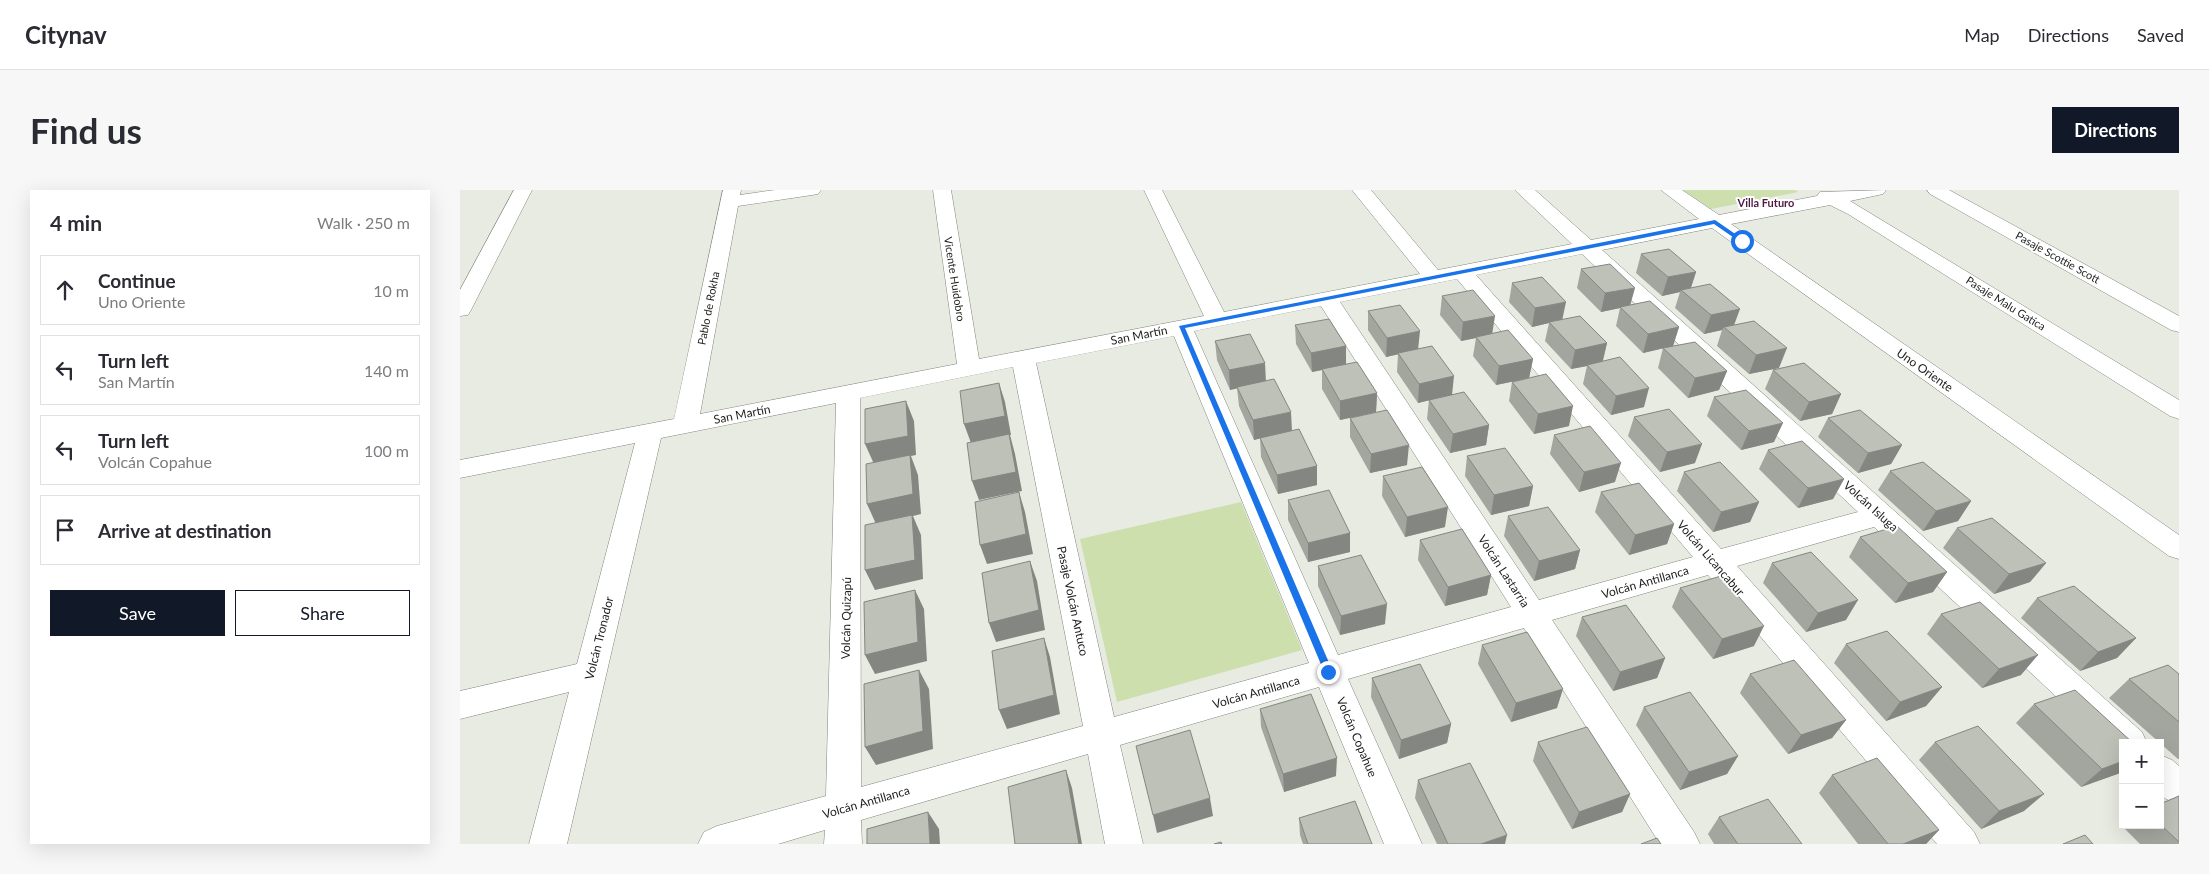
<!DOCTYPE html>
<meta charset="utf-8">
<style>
body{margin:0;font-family:Lato,sans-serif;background:#f7f7f7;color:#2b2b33}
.controls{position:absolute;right:15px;bottom:15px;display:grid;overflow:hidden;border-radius:0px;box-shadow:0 5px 20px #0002}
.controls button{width:45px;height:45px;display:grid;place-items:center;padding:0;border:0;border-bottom:1px solid #e1e1e2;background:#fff;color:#2b2b33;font:25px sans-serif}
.stop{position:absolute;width:15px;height:15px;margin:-11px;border:4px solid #1a73e8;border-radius:50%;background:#fff}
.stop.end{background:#1a73e8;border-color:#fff;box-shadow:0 1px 5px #0008}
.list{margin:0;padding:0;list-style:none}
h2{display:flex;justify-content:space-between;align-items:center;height:65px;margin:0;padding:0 20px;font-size:21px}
h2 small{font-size:16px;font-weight:400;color:#7c7c81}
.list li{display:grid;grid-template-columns:32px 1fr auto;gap:15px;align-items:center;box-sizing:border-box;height:70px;margin:0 10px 10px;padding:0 10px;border:1px solid #e1e1e2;border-radius:0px}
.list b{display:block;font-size:19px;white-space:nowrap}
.list p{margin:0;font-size:16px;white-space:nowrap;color:#7c7c81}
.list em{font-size:16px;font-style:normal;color:#7c7c81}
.actions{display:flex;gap:10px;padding:15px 20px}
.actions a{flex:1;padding:11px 0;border:1px solid #111827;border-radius:0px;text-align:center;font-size:18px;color:#111827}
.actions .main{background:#111827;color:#fff}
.icon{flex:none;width:28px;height:28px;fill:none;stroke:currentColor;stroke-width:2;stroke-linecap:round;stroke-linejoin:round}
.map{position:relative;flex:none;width:1719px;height:654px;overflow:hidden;border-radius:0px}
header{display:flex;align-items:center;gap:30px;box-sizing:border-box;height:70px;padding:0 25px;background:#fff;border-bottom:1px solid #e1e1e2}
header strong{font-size:24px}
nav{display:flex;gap:28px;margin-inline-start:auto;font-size:18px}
.intro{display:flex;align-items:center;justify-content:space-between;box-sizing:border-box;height:120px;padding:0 30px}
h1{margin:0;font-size:35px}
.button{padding:12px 22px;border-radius:0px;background:#111827;color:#fff;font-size:18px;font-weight:700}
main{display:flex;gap:30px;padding:0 30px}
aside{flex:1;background:#fff;border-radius:0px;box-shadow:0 5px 20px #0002}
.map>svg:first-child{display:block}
</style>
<header>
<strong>Citynav</strong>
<nav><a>Map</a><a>Directions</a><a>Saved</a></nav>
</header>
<div class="intro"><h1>Find us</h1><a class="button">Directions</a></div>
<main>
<aside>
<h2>4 min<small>Walk · 250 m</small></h2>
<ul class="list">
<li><svg class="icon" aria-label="ahead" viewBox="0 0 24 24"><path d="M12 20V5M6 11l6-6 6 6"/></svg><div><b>Continue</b><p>Uno Oriente</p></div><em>10 m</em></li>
<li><svg class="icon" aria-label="left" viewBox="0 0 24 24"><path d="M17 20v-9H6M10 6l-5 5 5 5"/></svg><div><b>Turn left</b><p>San Martín</p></div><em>140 m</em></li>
<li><svg class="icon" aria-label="left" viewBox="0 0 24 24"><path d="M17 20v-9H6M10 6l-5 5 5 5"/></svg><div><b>Turn left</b><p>Volcán Copahue</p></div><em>100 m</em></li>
<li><svg class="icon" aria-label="arrive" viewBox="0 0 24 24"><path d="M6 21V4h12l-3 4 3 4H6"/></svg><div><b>Arrive at destination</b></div></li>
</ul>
<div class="actions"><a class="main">Save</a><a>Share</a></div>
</aside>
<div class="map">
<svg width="1719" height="654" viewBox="0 0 1719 654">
<rect width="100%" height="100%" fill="#e8ebe2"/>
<!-- green -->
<path fill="#ccdfad" d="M1223,0h112l3,2 -87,17z
M781,312l61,148 -185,52 -37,-163z"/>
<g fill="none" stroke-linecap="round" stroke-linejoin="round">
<!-- minor casing -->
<g stroke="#81857c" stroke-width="1">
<path id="minor" d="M54,0h18l-61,120 -3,5 -8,1v-26z
M263,0h18l-1,5 35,-5h46l-3,4 -6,1 -74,11 -38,208 257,-50 -24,-174h18l28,169 225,-43 -60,-126h18l62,122 196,-38 -68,-84h19l67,80 134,-26 -57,-54h20l56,50 108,-21 -38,-29h21l37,25 98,-19 3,-4 66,-2 -3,4 -33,7 329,199v19l-9,-3 -322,-202 -18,-9 -99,19 448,311v24l-10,-3 -457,-328 -110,22 540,482 5,11h-24v12l-5,-1 -244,-227 -137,39 237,266 6,12h-43l-229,-269 -156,45 142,212 6,12h-40l-136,-216 -176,51 74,165h-38l-65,-157 -199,58 23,99h-38l-17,-90 -227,66 1,24h-38l1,-14 -47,14h-80l6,-12 13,-6 109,-30 10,-393 -175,35 -94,406h-38l40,-152 -109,27v-28l117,-27 58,-221 -175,35v-18l214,-41zM1122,64l276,258 -137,37 -245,-274zM997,89l236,278 -154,43 -199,-298zM861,116l190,301 -173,48 -144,-324zM714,146l135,327 -195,54 -78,-354zM553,177l70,359 -222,61 -1,-389z
M1467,0h22l230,126v16l-8,-2 -241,-136z
M1700,565l12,5 7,6v38l-13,-5 -6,-5z"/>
</g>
<!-- minor -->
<use href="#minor" fill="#fff" fill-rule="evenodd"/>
</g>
<!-- wall -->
<path fill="#a3a69e" d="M1181,64l55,18 -5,16 43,37 45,43 -30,6 -32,-28 5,-16 -18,4 -29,-26 5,-16 -18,4 -26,-23z
M1121,79l49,36 49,22 -6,19 -30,7 -27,-27 4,-18 -19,4 -24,-24z
M1052,93l50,37 45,23 -4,18 41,46 -33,8 -28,-31 4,-18 -16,3 -26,-28 4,-18 -17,4 -23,-25z
M982,106l50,37 41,26 -4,19 -33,7 -23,-29 3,-18 -15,3 -21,-26z
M908,121l51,38 33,45 37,31 -3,20 -36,8 -23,-34 2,-19 -11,3 -21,-31 1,-18 -12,3 -18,-27z
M835,135l51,21v18l31,29 -1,19 -36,8 -18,-31v-19l-10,2 -16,-28z
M755,151l51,40 26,50 25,35v19l-39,9 -17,-37 -1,-19 -6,2 -15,-34 -2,-18 -7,2 -13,-30z
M1203,158l64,23 -8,19 -31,8 -30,-30z
M1313,180l68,24 -9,20 -32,7 -35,-32z
M1052,192l57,44 -35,8 -25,-33z
M1254,207l60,45 -33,8 -34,-34z
M1174,227l61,46 -35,9 -32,-36z
M890,228l57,47 -37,8 -20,-36z
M1368,228l74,27 -11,19 -33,9 -40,-36z
M1094,245l61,47 -36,10 -29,-38z
M1308,260l76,29 -11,20 -35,9 -39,-39z
M1007,266l66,30 -4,20 -38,9 -26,-39z
M1430,281l81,30 -13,20 -35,10 -45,-41z
M1224,282l75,30 -9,20 -37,10 -36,-41z
M923,286l62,51 -40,10 -23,-41z
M1141,302l73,32 -7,20 -38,11 -34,-43z
M828,310l62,33v19l-42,10 -20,-42z
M1048,326l72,34 -5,19 -41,12 -30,-45z
M1497,338l89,35 -16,19 -36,12 -51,-46z
M1400,347l87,35 -14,20 -38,11 -46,-46z
M960,350l71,35 -4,20 -42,11 -27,-46z
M1312,373l74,57 -40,12 -43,-49z
M858,376l67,58 -45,11 -22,-49z
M1220,398l74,58 -41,13 -41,-52z
M1577,408l99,40 -19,20 -37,13 -59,-53z
M1481,424l80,61 -39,13 -55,-54z
M1122,427l83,41 -8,20 -44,13 -37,-55z
M1386,454l96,43 -16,19 -40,15 -52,-58z
M1022,455l75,63 -46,14 -33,-58z
M1290,484l96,46 -14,18 -44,16 -48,-61z
M1719,484v85h-1l-69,-61 20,-19z
M912,488l79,46 -4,19 -48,16 -28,-62z
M1574,514l89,68 -42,15 -65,-64z
M1184,517l94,49 -11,18 -47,16 -44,-65z
M800,519l76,67 -52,16 -23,-65z
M1078,552l92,52 -8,18 -50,17 -39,-68z
M1475,552l89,69 -43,18 -62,-69z
M1372,585l107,55 -13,14h-68l-39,-51z
M958,590l87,64h-68l-22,-46z
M1719,606v48h-39l-17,-17 2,-2h35v-21z
M1259,627l83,27h-88l-6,-10z
M839,628l73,26h-69l-3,-9z"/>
<!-- shaded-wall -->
<path fill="#848781" d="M1236,82l-6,18h-9l-1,2 -18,4 6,-19z
M1175,98l-5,18 -10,1v1l-19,4 4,-19z
M1106,112l-4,19 -13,1v1l-17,4 3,-19z
M1280,119l-7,19 -9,-1 -2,3 -18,4 7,-19z
M1035,126l-3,19 -16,2v1l-15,3 2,-19z
M1219,137l-6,19 -30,7 5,-19z
M960,141l-2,19 -32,7 1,-19z
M1147,153l-5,20 -15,2v1l-16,3 4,-19z
M886,156v19l-34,7 -1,-19z
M1327,158l-8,20 -30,6 7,-19z
M1073,169l-4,19 -33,7 3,-19z
M805,173l1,19 -36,8 -1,-20z
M1267,181l-8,19 -31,8 7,-20z
M994,186l-2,19 -34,8 1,-19z
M539,193l6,19 6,33h-1l5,19 7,37 -43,9 -7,-19 -1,-38 -7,-19z
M1189,198l-5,19 -33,8 5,-19z
M917,203l-1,19 -36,8v-19z
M1381,204l-9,20 -32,7 9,-19z
M446,211l8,20 2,34 -5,1 7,19 3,39 -8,2 8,19 2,44 -48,11 -10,-20 11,-46 -9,-20 7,-40 -9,-20z
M1113,216l-4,20 -35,8 4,-20z
M831,222l1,19 -38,9 -1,-20z
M1323,233l-9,19 -33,8 8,-19z
M1029,235l-3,20 -36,8 3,-19z
M1242,254l-7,19 -35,9 7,-20z
M949,255l-2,20 -37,8 1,-19z
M1442,255l-11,19 -33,9 10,-20z
M1161,273l-6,19 -36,10 5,-20z
M857,276v19l-39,9 -1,-19z
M1384,289l-11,20 -35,9 10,-20z
M1073,296l-4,20 -38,9 3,-20z
M559,302l6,20 8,42 -46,10 -7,-19z
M1511,311l-13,20 -35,10 13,-20z
M1299,312l-9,20 -37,10 8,-20z
M988,317l-3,20 -40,10 2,-20z
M1214,334l-7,20 -38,11 6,-20z
M890,343v19l-42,10v-19z
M1120,360l-5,19 -41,12 5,-20z
M570,371l7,20 8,49 -49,12 -7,-19z
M1586,373l-16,19 -36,12 15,-20z
M1487,382l-14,20 -38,11 13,-20z
M1031,385l-4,20 -42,11 3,-19z
M455,400l9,19 3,52 -52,13 -10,-19z
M1398,410l-12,20 -40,12 12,-19z
M927,414l-2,20 -45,11 1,-19z
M1304,436l-10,20 -41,13 9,-20z
M584,448l6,19 10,57 -53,15 -8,-19z
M1676,448l-19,20 -37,13 18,-19z
M1578,465l-17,20 -39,13 17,-19z
M1205,468l-8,20 -44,13 7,-19z
M459,480l10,19 4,60 -57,16 -11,-18z
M1482,497l-16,19 -40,15 14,-19z
M1103,499l-6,19 -46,14 5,-19z
M1386,530l-14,18 -44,16 13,-19z
M991,534l-4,19 -48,16 2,-19z
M1278,566l-11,18 -47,16 9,-18z
M877,568l-1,18 -52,16 -1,-18z
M1663,571v11l-42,15 21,-18z
M606,580l6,18 10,56h-5z
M1170,604l-8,18 -50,17 7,-17z
M1584,604l-20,17 -43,18 18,-18z
M750,608l3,18 -56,17 -4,-18z
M468,622l11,17 1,15h-10z
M1479,640l-13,14h-23z
M1047,645l-2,9h-24z"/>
<!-- building -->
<path fill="#bdc1b8" stroke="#848781" d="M1209,59l27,23 -28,5 -27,-23z
M1150,74l25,24 -30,5 -24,-24z
M1082,87l24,25 -31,6 -23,-25z
M1250,94l30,25 -29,6 -30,-25z
M1013,100l22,26 -32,6 -21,-26z
M1190,111l29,26 -31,7 -28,-27z
M940,115l20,26 -33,7 -19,-27z
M1120,126l27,27 -32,7 -26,-28z
M869,129l17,27 -35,7 -16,-28z
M1294,131l33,27 -31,7 -32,-28z
M1048,140l25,29 -34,7 -23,-29z
M790,144l15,29 -36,7 -14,-29z
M1235,152l32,29 -32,7 -32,-30z
M972,156l22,30 -35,8 -21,-31z
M1160,167l29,31 -33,8 -29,-31z
M897,172l20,31 -37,8 -18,-32z
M1344,173l37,31 -32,8 -36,-32z
M1086,184l27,32 -35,8 -26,-32z
M814,189l17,33 -38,8 -16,-33z
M539,193l6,33 -41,8 -4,-33z
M1286,200l37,33 -34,8 -35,-34z
M1004,202l25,33 -36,9 -24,-34z
M446,211l2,35 -43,8v-35z
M1209,219l33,35 -35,8 -33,-35z
M927,220l22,35 -38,9 -21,-36z
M1400,220l42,35 -34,8 -40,-35z
M1130,236l31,37 -37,9 -30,-37z
M839,239l18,37 -40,9 -17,-37z
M549,244l7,38 -44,9 -5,-38z
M1342,251l42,38 -36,9 -40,-38z
M1045,258l28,38 -39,9 -27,-39z
M450,265l3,39 -46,10 -1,-40z
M1260,272l39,40 -38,10 -37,-40z
M1463,272l48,39 -35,10 -46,-40z
M962,277l26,40 -41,10 -24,-41z
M1179,293l35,41 -39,11 -34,-43z
M869,300l21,43 -42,10 -20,-43z
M559,302l7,42 -46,11 -5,-43z
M1088,317l32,43 -41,11 -31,-45z
M452,325l3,45 -50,10v-45z
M1532,328l54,45 -37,11 -52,-46z
M1437,336l50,46 -39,11 -48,-46z
M1002,339l29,46 -43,12 -28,-47z
M1351,362l47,48 -40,13 -46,-50z
M901,365l26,49 -46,12 -23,-50z
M570,371l9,49 -50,13 -7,-50z
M1261,386l43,50 -42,13 -42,-51z
M1614,396l62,52 -38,14 -61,-54z
M455,400l3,52 -53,13 -1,-53z
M1520,412l58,53 -39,14 -58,-55z
M1166,415l39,53 -45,14 -38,-55z
M1427,441l55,56 -42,15 -54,-58z
M1067,442l36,57 -47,14 -34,-58z
M584,448l10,57 -55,15 -7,-59z
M1334,470l52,60 -45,15 -51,-61z
M960,474l31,60 -50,16 -29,-62z
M1708,475l11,9v48l-50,-43z
M459,480l4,61 -58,16 -1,-63z
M1615,500l58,53h-10v18l-21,8 -68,-65z
M1230,502l48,64 -49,16 -45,-65z
M851,504l26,64 -54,16 -23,-65z
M1518,536l66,68 -45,17 -64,-69z
M1127,537l43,67 -51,18 -41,-70z
M730,540l20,68 -57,17 -17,-69z
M1417,568l62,72 -36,14h-15l-56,-69z
M1010,573l37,72 -26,9h-33l-30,-64z
M606,580l13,74h-64l-7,-57z
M1719,606v46l-19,-18v-20z
M1308,609l34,45h-64l-19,-27z
M895,611l17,43h-64l-9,-26z
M468,622l2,32h-63v-15z
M1625,645l8,9h-30z
M1197,648l4,6h-20z
M761,652l1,2h-8z"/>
<!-- route -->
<path fill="#1a73e8" d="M1255,30l29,20v2h-4l-26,-18 -529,104 148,344 -1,2h-7l-146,-348z"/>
<g text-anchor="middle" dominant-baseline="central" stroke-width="4" stroke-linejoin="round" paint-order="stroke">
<!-- far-neighbourhood labels -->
<g font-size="11" font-weight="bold" fill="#4f1a46" stroke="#fff">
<text x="1306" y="12">Villa Futuro</text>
</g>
<!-- far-street labels -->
<g font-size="11" fill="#1d1e1b" stroke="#fff">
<text transform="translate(1598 67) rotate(29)">Pasaje Scottie Scott</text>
<text transform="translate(495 89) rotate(81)">Vicente Huidobro</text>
<text transform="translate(1546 113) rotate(32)">Pasaje Malu Gatica</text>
<text transform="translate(248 118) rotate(-79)">Pablo de Rokha</text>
</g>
<!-- street labels -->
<g font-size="12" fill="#1d1e1b" stroke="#fff">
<text transform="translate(679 145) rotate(-11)">San Martín</text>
<text transform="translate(1465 180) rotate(35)">Uno Oriente</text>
<text transform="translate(282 224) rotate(-11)">San Martín</text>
<text transform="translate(1411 316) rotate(42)">Volcán Isluga</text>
<text transform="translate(1251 368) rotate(49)">Volcán Licancabur</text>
<text transform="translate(1044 381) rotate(57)">Volcán Lastarria</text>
<text transform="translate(1185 392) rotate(-16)">Volcán Antillanca</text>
<text transform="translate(613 411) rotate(78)">Pasaje Volcán Antuco</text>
<text transform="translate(386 428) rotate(-89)">Volcán Quizapú</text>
<text transform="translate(139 448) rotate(-76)">Volcán Tronador</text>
<text transform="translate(796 502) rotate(-16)">Volcán Antillanca</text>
<text transform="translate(897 547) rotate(67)">Volcán Copahue</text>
<text transform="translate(406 612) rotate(-16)">Volcán Antillanca</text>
</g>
</g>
</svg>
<div class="controls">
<button>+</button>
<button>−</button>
</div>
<div class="stop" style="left:1282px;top:51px"></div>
<div class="stop end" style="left:868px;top:482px"></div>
</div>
</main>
